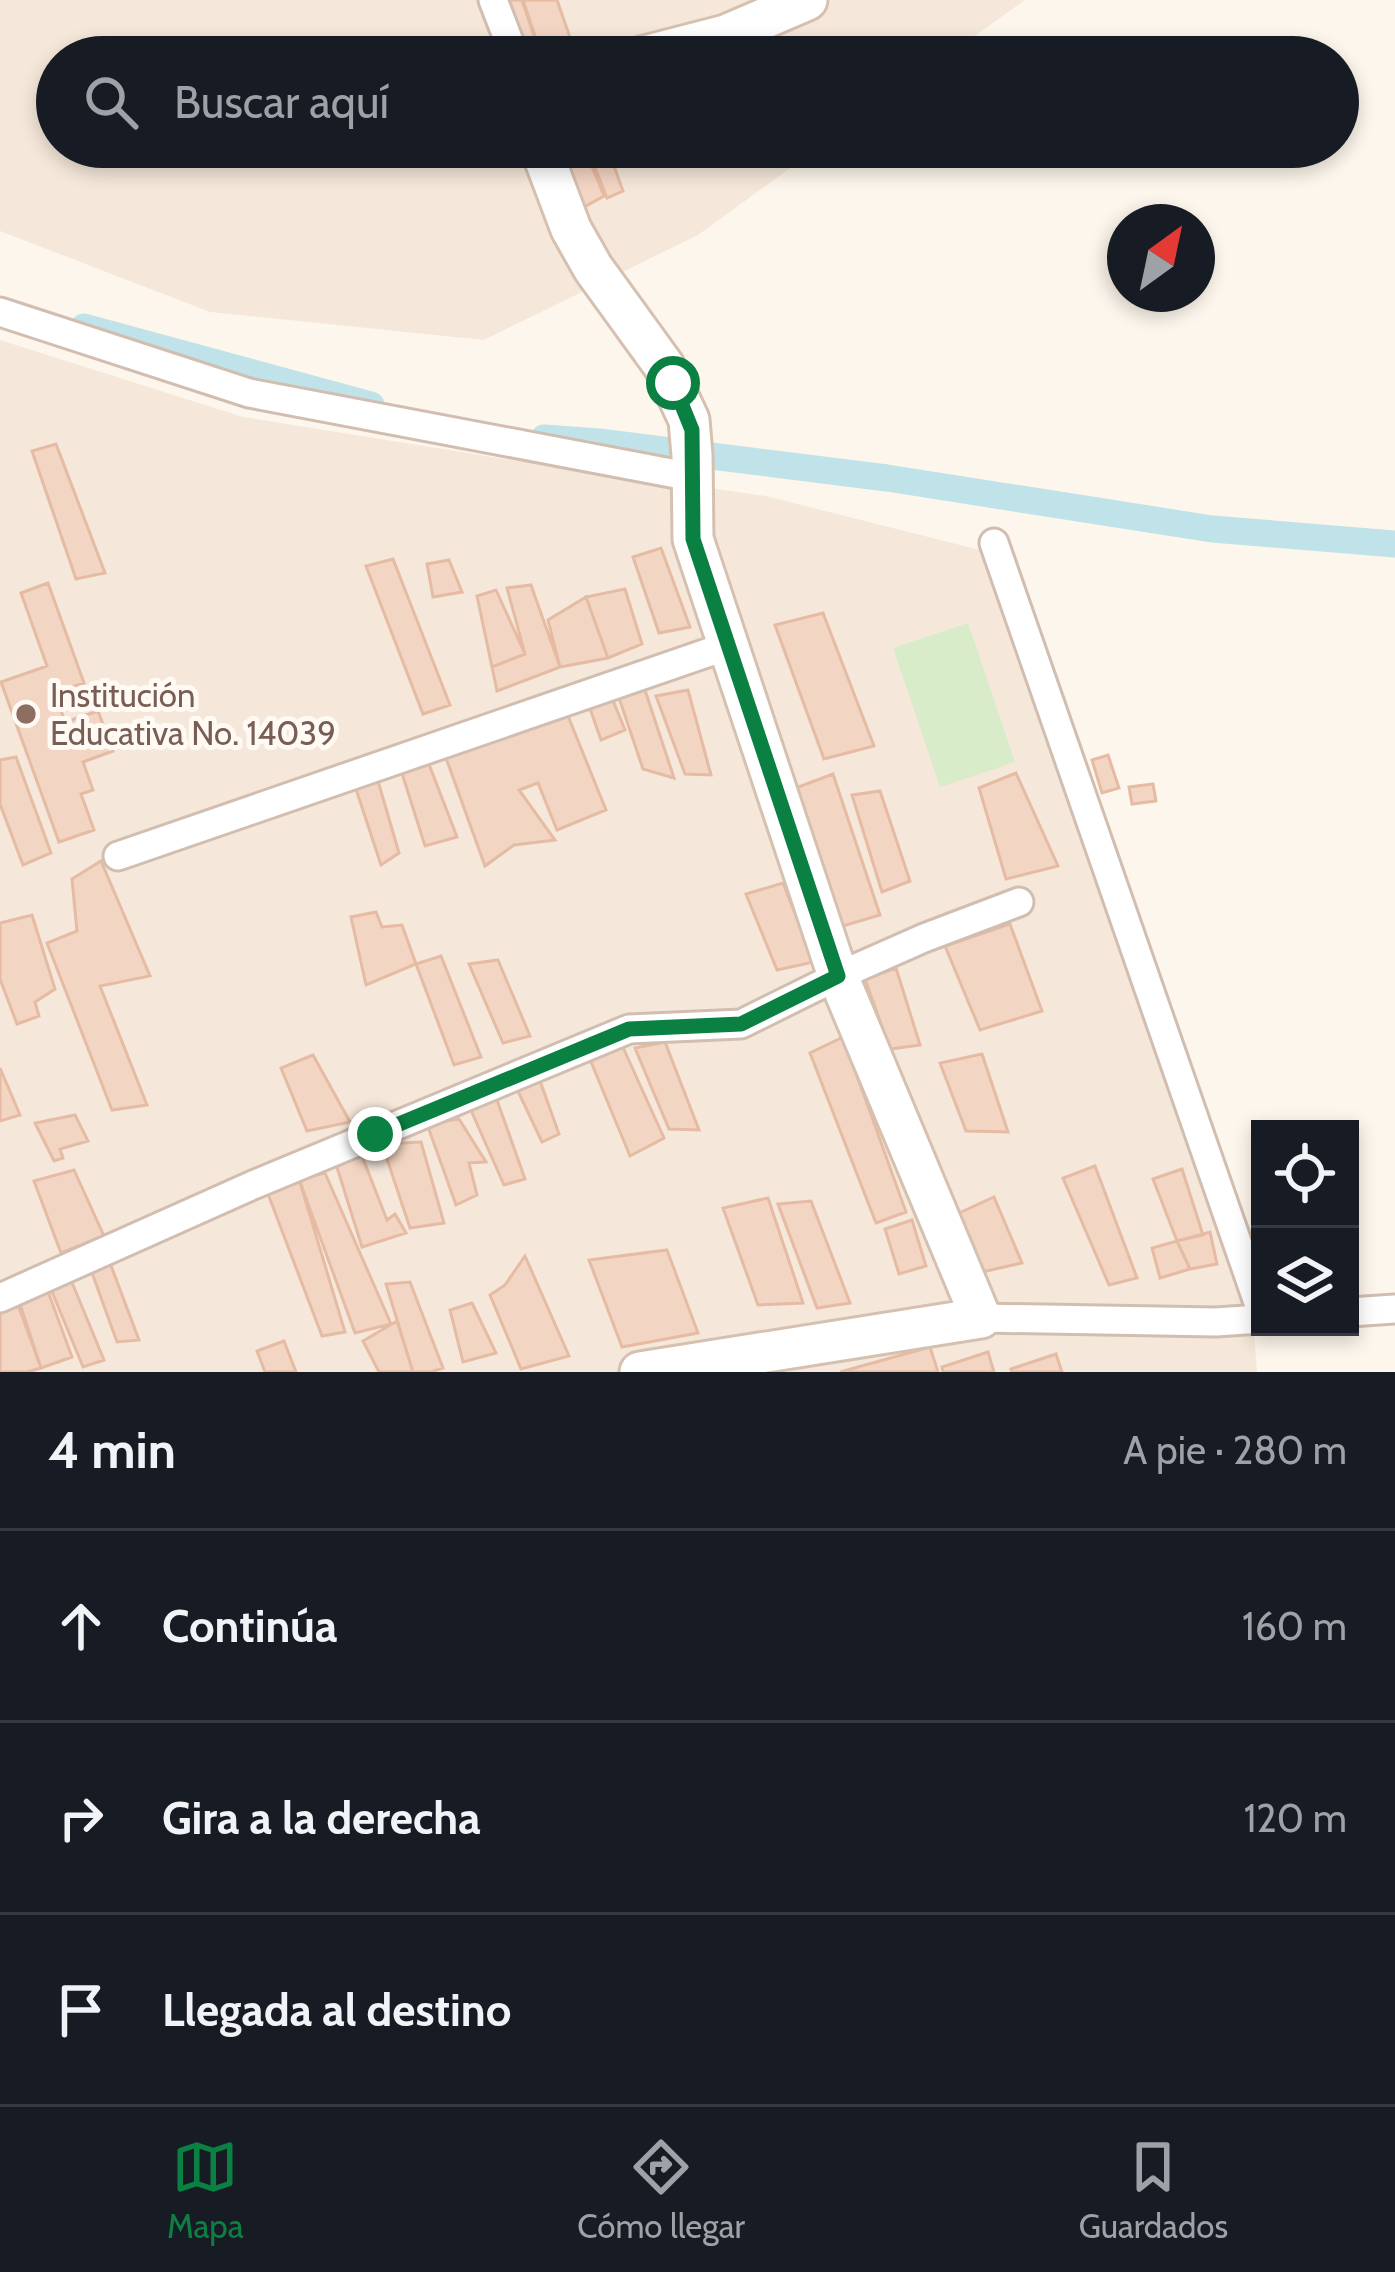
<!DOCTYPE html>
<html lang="es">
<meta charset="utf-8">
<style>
body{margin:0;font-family:Cabin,sans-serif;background:#20242c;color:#f1f3f6}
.controls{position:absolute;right:36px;bottom:36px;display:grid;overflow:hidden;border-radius:0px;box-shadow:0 6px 18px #0003}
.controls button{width:108px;height:108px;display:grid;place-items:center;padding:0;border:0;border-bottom:3px solid #363941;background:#171b24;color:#f1f3f6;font:60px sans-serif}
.compass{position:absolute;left:1107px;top:204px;width:108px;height:108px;border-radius:50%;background:#171b24;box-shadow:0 6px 18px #0003;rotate:33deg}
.stop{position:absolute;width:36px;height:36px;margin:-27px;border:9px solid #0b8043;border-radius:50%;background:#fff}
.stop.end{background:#0b8043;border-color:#fff;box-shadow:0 3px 12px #0008}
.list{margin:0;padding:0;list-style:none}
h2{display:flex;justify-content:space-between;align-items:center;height:156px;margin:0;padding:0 48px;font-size:51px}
h2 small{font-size:39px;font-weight:400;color:#9ea1a6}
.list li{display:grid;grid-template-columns:78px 1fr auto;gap:36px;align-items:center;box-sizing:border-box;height:192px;padding:0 48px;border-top:3px solid #363941}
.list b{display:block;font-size:45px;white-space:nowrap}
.list em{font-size:39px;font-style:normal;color:#9ea1a6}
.icon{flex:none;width:66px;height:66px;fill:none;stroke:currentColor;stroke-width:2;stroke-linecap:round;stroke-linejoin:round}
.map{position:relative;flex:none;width:1395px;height:1372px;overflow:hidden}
.search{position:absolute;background:#171b24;box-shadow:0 6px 18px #0003;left:36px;right:36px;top:36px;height:132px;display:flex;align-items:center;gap:30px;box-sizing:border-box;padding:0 42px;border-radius:66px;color:#9ea1a6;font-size:45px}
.sheet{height:732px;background:#171b24}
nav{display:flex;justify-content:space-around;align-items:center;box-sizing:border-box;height:168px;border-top:3px solid #363941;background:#171b24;font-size:33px;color:#9ea1a6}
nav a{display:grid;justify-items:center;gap:6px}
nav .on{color:#0b8043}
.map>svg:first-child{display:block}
</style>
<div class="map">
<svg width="1395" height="1372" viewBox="0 0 1395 1372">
<rect width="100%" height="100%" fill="#fdf6ec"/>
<!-- residential -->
<path fill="#f5e8da" d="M0,0h1025l-80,57h-888v90h762l-121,88 -214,105 -274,-28 -210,-81z
M0,340l243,77 275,44 248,35 218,55 267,739 6,82h-1257z"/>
<!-- green -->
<path fill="#d8ecc9" d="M968,623l47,139 -75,25 -47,-139z"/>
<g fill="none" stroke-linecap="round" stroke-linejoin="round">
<!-- canal -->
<path stroke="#bfe3e8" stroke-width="27" d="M84,327l287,78
M544,438l55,4 288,36 325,51 183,15"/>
</g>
<!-- building -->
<path fill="#f3d5c3" stroke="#e6bba3" stroke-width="3" d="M502,0h20l16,48 -18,7z
M523,0h34l16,46 -31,11z
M560,147h24l20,49 -20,11z
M587,147h20l16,44 -16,7z
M56,444l49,129 -29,6 -44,-128z
M661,548l29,79 -31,6 -26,-76z
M393,559l57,146 -27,9 -57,-148z
M449,560l13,32 -29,5 -6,-33z
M48,583l36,100 -29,10 10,29 33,-11 15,40 -30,11 10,28 -12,4 13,36 -35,12 -58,-160 46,-16 -26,-73z
M531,585l29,82 -63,24 -5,-24 33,-13 -18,-66z
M625,589l17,55 -34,14 -22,-61z
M496,590l29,64 -33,13 -15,-71z
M586,597l22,61 -48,9 -12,-47z
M823,613l51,133 -50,13 -49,-134z
M643,684l31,94 -31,-9 -28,-83z
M688,690l23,85 -26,-1 -29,-78z
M610,693l15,37 -24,10 -14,-40z
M566,711l40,99 -49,20 -19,-47 -19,7 36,50 -41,5 -29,21 -39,-108 52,-26z
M1108,755l11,33 -17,5 -10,-33z
M16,757l35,96 -28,12 -23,-61v-44z
M427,759l30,78 -32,9 -26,-82z
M1016,773l42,93 -52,13 -27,-91z
M833,774l47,141 -37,11 -53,-136z
M353,780l25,1 21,72 -18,12z
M1153,784l3,17 -24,3 -3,-17z
M880,791l30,90 -28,11 -30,-97z
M101,861l49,115 -50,10 47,119 -35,5 -65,-167 30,-12 -5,-52z
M783,883l31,79 -37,8 -31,-76z
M376,912l6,15 20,-2 14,39 -50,21 -15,-68z
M32,915l23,74 -20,13 4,14 -22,8 -17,-45v-56z
M1010,924l32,87 -62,19 -35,-84z
M441,956l40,101 -27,8 -38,-101z
M498,960l32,76 -27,7 -34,-79z
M896,968l24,77 -30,4 -25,-70z
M843,1037l63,175 -30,11 -66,-170z
M665,1042l34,88 -30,-1 -34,-81z
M621,1043l43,95 -34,18 -41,-99z
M982,1054l26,78 -42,-1 -26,-68z
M313,1055l37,67 -43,9 -26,-63z
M0,1068l20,47 -20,6z
M539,1078l20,56 -17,8 -26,-55z
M497,1100l28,79 -21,6 -34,-77z
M75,1115l13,26 -28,8 3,9 -9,3 -19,-38z
M459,1119l27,43 -17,1 8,32 -21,10 -29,-81z
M421,1142l23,81 -34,5 -28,-84z
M362,1156l25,64 8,-6 11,19 -44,14 -27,-86z
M1095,1166l42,112 -28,7 -46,-107z
M1182,1169l21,66 -26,6 -24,-62z
M74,1170l30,66 -43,17 -27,-72z
M325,1173l66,151 -36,9 -56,-154z
M299,1179l46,153 -23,4 -54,-142z
M994,1197l28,66 -44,10 -21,-59z
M768,1198l35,105 -45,2 -35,-97z
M811,1201l39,102 -33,5 -39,-104z
M912,1220l14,46 -27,8 -14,-45z
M1210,1232l7,32 -27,5 -13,-28z
M1177,1241l13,28 -30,9 -8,-30z
M667,1250l31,83 -76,14 -33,-87z
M107,1255l32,85 -22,2 -30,-83z
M525,1256l44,100 -48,13 -31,-74 15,-10z
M66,1268l38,92 -21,7 -35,-85z
M43,1278l29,79 -31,11 -24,-73z
M410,1282l33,86 -12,4h-18l-27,-88z
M17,1302l24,66 -14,4h-27v-64z
M472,1303l24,50 -33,9 -13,-52z
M397,1321l16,51h-34l-16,-31z
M284,1341l12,31h-31l-8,-21z
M930,1347l8,25h-98z
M988,1352l6,20h-51l-1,-5z
M1056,1354l6,18h-50l-1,-3z"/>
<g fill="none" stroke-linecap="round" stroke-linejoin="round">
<!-- minor casing -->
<g stroke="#d1beb0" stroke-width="33">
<path id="minor" d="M493,0l22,57
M0,312l249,81 443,84
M994,543l266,765
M118,856l612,-211
M0,1298l253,-113 376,-156 112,-5 97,-48 86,-38 95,-36
M1350,1312l45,-3
M981,1318l235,4 44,-3"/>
</g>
<!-- secondary casing -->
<g stroke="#d6c0b0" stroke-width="45">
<path id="secondary" d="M641,57l85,-22 81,-35
M540,147l31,82 22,39 71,98 25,54 3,35 1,84 145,437 143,342 -341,54"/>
</g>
<!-- minor -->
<use href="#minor" stroke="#fff" stroke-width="27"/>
<!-- secondary -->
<use href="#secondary" stroke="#fff" stroke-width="39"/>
</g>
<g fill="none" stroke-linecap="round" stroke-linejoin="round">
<!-- route -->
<path stroke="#0b8043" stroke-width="15" d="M375,1134l254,-105 112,-5 97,-48 -145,-437 -1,-109 -19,-47"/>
</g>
<!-- markers -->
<circle fill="#8d6e63" stroke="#fffaf3" stroke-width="4.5" cx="26" cy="714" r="12"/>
<g text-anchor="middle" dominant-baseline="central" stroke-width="10" stroke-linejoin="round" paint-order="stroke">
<!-- education labels -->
<g font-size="33" fill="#785e54" stroke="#fffaf3" text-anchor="start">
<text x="50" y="695">Institución<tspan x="50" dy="38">Educativa No. 14039</tspan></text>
</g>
</g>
</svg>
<div class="controls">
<button><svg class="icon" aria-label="locate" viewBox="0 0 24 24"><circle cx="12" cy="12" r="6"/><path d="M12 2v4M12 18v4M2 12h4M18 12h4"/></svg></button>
<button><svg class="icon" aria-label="layers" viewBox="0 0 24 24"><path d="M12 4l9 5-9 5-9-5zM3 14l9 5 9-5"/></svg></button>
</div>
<svg class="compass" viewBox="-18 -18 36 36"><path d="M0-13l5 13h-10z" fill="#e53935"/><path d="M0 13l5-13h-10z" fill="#9ea1a6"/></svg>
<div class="stop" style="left:673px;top:383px"></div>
<div class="stop end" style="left:375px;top:1134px"></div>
<div class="search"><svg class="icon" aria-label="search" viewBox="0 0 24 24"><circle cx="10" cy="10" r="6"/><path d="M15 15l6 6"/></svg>Buscar aquí</div>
</div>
<section class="sheet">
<h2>4 min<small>A pie · 280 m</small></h2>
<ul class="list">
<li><svg class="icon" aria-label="ahead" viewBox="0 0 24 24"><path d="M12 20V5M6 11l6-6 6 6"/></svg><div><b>Continúa</b></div><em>160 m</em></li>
<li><svg class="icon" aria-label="right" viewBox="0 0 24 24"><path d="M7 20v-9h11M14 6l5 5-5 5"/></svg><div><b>Gira a la derecha</b></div><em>120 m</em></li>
<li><svg class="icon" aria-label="arrive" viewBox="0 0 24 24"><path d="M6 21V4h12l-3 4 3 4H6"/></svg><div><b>Llegada al destino</b></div></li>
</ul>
</section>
<nav>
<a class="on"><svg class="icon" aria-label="map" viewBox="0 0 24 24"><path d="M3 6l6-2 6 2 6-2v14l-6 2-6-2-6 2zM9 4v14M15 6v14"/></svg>Mapa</a>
<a><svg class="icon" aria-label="directions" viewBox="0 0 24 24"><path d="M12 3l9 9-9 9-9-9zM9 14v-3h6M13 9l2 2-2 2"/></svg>Cómo llegar</a>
<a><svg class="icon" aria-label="saved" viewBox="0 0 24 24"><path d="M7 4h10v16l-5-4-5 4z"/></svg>Guardados</a>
</nav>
